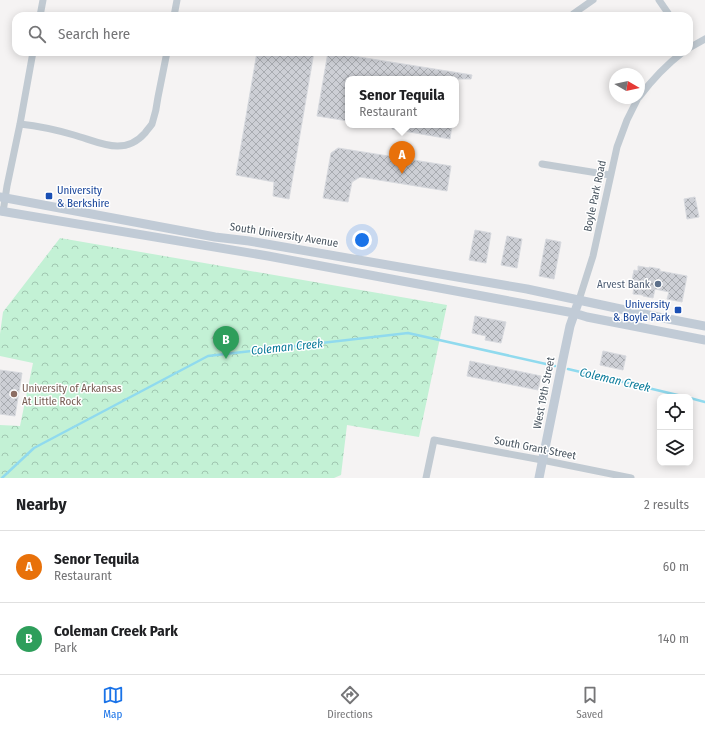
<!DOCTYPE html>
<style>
body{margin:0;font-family:"Fira Sans Condensed",sans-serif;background:#f6f6f6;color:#202124}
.controls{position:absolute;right:12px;bottom:12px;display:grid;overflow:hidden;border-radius:8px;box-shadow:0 2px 10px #0003}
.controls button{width:36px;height:36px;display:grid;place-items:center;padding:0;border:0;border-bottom:1px solid #e0e0e0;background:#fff;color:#202124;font:20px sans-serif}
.compass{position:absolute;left:609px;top:68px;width:36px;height:36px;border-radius:50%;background:#fff;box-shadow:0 2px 10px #0003;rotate:99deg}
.you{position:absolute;left:362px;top:240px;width:14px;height:14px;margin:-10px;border:3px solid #fff;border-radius:50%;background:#1a73e8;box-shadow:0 0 0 6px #1a73e833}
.badge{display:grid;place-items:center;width:26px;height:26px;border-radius:50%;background:#1a73e8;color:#fff;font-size:13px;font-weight:700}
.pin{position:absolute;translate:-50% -33px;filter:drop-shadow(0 1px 2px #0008)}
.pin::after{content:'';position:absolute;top:21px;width:14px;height:12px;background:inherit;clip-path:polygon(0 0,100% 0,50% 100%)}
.popup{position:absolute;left:345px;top:76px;width:114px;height:52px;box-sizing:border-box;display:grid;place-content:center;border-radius:8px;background:#fff;filter:drop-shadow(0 1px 3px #0005);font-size:13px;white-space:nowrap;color:#757577}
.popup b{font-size:15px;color:#202124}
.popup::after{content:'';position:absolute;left:50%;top:100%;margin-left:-8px;border:8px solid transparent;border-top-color:#fff}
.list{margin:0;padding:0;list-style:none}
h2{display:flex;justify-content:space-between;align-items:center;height:52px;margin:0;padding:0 16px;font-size:17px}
h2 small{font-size:13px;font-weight:400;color:#757577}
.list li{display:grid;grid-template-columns:26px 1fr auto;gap:12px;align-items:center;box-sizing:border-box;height:72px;padding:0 16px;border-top:1px solid #e0e0e0}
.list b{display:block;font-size:15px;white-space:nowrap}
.list p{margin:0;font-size:13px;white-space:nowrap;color:#757577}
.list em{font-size:13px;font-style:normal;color:#757577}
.icon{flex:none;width:22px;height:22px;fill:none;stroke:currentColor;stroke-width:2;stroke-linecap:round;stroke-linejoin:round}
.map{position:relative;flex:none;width:705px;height:478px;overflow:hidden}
.search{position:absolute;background:#fff;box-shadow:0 2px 10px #0003;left:12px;right:12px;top:12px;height:44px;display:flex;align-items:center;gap:10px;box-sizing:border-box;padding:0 14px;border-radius:12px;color:#757577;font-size:15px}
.sheet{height:196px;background:#fff}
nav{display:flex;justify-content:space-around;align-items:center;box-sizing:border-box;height:56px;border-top:1px solid #e0e0e0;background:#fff;font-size:11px;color:#757577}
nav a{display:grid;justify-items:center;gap:2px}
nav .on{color:#1a73e8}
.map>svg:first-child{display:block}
</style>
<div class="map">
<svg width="705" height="478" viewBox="0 0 705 478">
<defs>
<pattern id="park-crowns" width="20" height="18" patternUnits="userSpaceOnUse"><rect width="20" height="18" fill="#c3f1d5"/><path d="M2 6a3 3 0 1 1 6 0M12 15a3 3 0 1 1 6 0" fill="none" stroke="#a0c6b0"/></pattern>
<pattern id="building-cross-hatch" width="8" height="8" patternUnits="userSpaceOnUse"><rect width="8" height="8" fill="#cdcfd5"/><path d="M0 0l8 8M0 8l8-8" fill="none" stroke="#a8abb0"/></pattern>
</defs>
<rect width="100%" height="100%" fill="#f5f3f3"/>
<!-- park -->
<path fill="url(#park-crowns)" d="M60,238l387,67 -28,132 -72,-12 -6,50 -7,3h-334v-53l20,1 13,-63 -33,-7v-22l3,-22z"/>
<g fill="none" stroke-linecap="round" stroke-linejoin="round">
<!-- stream -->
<path stroke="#90daee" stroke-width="2.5" d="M568,369l118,28
M690,398l15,4
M2,478l32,-30 174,-92 200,-23 147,33"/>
</g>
<!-- building -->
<path fill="url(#building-cross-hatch)" stroke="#d7d9de" d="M257,52h57l-25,147 -16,-3 1,-14 -38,-7z
M328,52l144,23 -1,4h-123v42l-31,-5z
M392,125h60l-2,14 -58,-10z
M338,148l113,18 -4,25 -87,-14 -8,5 -4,20 -25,-4 8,-45z
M695,197l4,20 -12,2 -3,-20z
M475,230l16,3 -5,30 -17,-3z
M507,236l15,3 -5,29 -16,-3z
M546,239l15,3 -7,37 -15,-3z
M638,266l11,2v-1l11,2v2l27,5 -5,26 -15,-3 2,-7 -14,-3 -2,9 -10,-2v-1l-10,-1 1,-8 -3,-1 3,-15 4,1z
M475,316l31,6 -5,21 -16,-3 1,-4 -14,-3z
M603,351l23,5 -3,14 -23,-5z
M470,361l71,15 -3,14 -71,-14z
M0,370l22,3 -7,43 -15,-2z"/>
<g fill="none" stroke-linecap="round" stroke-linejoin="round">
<!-- street -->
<path stroke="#c1cad2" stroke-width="7" d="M659,0l11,16
M573,14l20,-14
M40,16l3,-16
M174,16l3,-16
M689,48l16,-9
M639,97c13,-17 27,-32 44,-45
M20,124c18,2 37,6 54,11 25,7 50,22 71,-2 2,-3 5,-6 7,-9 3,-9 5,-18 6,-27 3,-15 6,-30 9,-45
M542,164l68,11
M3,212l4,-26 13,-62 13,-72
M579,300l14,-44 24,-109 10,-27 11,-22
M426,478l8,-38 108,20 89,18"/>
<!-- secondary -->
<path stroke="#c1cbd6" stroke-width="9" d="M0,197l215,40 34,4 278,48 131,28 47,9
M0,211l268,45 306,57 13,4 118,23
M539,478l24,-119 7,-33 9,-26"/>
</g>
<!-- markers -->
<g fill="#1a4fb4" stroke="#fff" stroke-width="1.5">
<rect x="45" y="192" width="8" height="8" rx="2"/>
<rect x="674" y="306" width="8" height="8" rx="2"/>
</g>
<circle fill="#5c6f8a" stroke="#fff" stroke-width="1.5" cx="658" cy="284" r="4"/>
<circle fill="#8d6e63" stroke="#fff" stroke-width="1.5" cx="14" cy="394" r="4"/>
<g text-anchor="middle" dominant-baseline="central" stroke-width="3" stroke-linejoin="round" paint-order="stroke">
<!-- transit labels -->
<g font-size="11" fill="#164399" stroke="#fff" text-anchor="start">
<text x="57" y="190">University<tspan x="57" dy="13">&amp; Berkshire</tspan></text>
<text x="670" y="304" text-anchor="end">University<tspan x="670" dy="13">&amp; Boyle Park</tspan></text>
</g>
<!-- street labels -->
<g font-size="11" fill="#4a5661" stroke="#fff">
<text transform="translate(595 196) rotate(-78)">Boyle Park Road</text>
<text transform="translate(284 235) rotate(9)">South University Avenue</text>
<text transform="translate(544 393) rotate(-79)">West 19th Street</text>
<text transform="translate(535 448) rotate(11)">South Grant Street</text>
</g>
<!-- service labels -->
<g font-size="11" fill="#4e5e75" stroke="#fff" text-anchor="end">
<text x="650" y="284">Arvest Bank</text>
</g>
<!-- education labels -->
<g font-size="11" fill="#785e54" stroke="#fff" text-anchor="start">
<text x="22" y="388">University of Arkansas<tspan x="22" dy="13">At Little Rock</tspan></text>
</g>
<!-- water labels -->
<g font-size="12" font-style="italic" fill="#0c7c9b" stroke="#fff">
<text transform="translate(287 347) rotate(-6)">Coleman Creek</text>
<text transform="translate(615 380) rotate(13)">Coleman Creek</text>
</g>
</g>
</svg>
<div class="controls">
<button><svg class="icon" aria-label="locate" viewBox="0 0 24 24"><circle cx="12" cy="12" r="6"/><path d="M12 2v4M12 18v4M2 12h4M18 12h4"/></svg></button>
<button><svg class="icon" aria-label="layers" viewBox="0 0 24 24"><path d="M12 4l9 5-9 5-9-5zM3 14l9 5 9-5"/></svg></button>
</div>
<svg class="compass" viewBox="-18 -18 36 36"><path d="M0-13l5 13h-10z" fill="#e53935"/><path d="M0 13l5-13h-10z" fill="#757577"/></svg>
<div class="you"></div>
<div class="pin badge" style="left:402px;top:174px;background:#e8710a">A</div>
<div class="popup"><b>Senor Tequila</b>Restaurant</div>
<div class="pin badge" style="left:226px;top:359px;background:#2e9e5b">B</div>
<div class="search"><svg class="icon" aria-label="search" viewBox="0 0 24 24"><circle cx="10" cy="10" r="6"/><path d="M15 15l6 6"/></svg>Search here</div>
</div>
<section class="sheet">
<h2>Nearby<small>2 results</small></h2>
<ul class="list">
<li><span class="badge" style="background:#e8710a">A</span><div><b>Senor Tequila</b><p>Restaurant</p></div><em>60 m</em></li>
<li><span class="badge" style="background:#2e9e5b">B</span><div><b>Coleman Creek Park</b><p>Park</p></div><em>140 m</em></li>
</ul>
</section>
<nav>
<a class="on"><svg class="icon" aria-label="map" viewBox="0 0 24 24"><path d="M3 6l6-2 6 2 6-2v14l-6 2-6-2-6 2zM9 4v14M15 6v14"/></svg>Map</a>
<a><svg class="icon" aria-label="directions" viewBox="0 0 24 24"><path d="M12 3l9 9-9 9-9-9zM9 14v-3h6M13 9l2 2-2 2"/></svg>Directions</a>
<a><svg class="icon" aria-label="saved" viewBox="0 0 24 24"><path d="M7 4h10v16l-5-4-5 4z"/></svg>Saved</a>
</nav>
